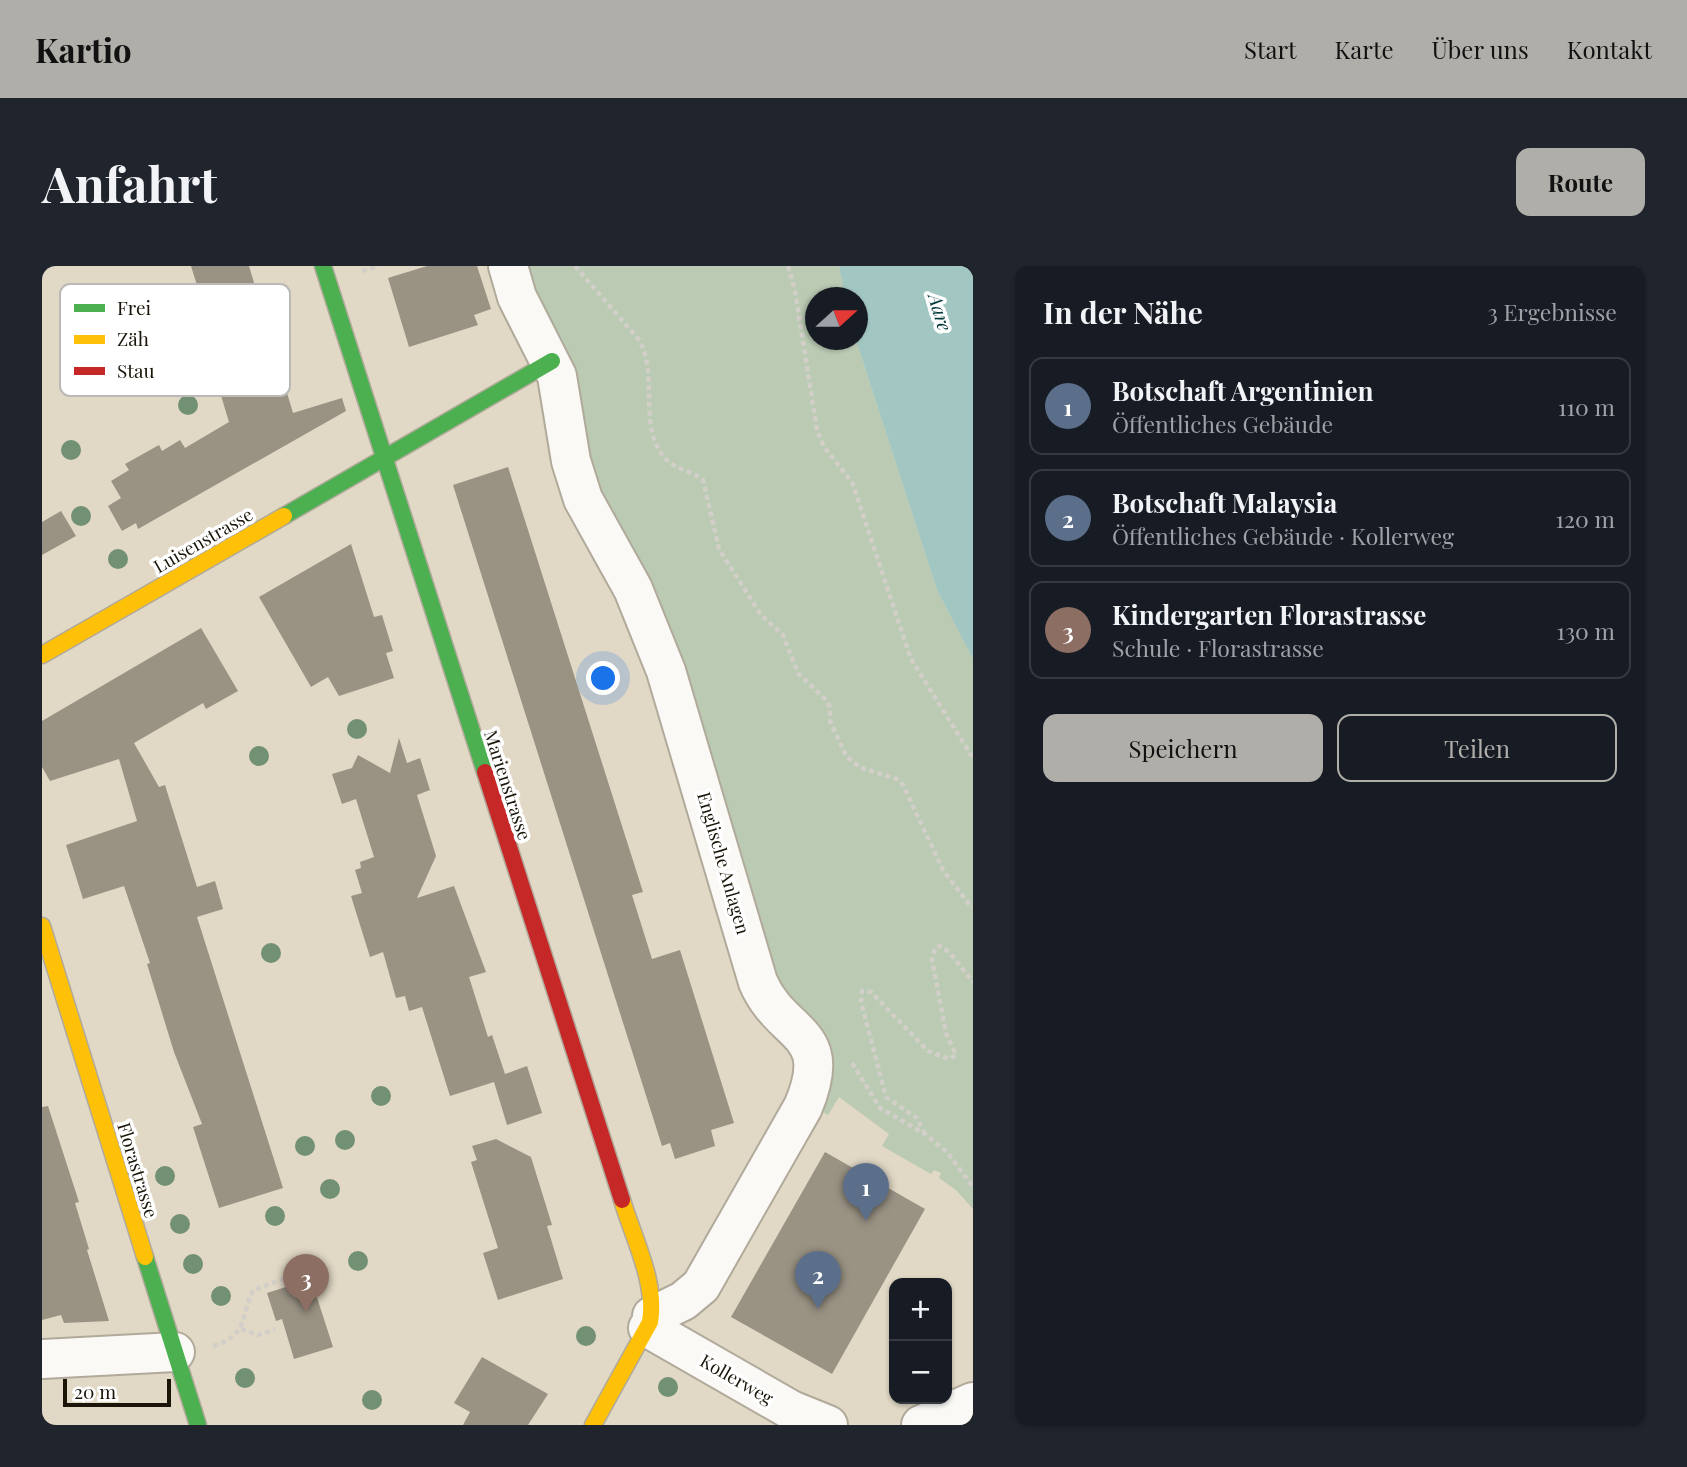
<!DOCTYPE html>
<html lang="de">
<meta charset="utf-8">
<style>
body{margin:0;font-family:"Playfair Display",serif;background:#20242c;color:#f1f3f6}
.controls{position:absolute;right:21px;bottom:21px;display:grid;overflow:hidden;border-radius:14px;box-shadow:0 2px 5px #0004}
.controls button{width:63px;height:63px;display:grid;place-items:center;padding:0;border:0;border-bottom:2px solid #363941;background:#171b24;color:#f1f3f6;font:35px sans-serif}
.compass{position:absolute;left:763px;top:21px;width:63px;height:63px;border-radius:50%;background:#171b24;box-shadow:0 2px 5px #0004;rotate:69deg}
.scale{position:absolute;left:21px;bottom:18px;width:108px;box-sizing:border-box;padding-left:7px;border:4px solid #1a1508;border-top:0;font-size:19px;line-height:24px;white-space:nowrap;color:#1a1508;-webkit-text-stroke:5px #fff;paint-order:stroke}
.you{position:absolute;left:562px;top:413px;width:24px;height:24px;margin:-18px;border:5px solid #fff;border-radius:50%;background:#1a73e8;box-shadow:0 0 0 10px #1a73e833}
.badge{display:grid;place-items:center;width:46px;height:46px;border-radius:50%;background:#b0aea9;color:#fff;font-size:23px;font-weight:700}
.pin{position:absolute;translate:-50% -58px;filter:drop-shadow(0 2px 4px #0008)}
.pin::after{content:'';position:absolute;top:37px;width:24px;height:21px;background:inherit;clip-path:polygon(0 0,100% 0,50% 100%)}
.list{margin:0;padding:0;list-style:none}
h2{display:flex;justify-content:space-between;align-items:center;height:91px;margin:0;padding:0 28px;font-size:30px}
h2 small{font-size:23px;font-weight:400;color:#9ea1a6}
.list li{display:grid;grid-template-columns:46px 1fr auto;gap:21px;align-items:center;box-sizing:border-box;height:98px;margin:0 14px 14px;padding:0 14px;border:2px solid #363941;border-radius:14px}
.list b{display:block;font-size:26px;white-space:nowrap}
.list p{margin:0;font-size:23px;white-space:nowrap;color:#9ea1a6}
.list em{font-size:23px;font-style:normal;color:#9ea1a6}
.actions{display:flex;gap:14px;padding:21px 28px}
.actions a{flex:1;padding:16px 0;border:2px solid #b0aea9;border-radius:14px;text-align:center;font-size:24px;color:#b0aea9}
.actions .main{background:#b0aea9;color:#111}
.map{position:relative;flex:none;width:931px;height:1159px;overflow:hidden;border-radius:14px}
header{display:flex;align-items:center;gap:42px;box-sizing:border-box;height:98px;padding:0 35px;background:#b0aea9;color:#111}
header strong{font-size:33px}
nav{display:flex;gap:38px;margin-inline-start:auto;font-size:24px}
.intro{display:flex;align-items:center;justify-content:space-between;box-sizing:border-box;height:168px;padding:0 42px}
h1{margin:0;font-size:49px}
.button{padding:18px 32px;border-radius:14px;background:#b0aea9;color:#111;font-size:24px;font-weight:700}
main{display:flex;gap:42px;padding:0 42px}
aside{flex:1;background:#171b24;border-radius:14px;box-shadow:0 2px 5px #0004}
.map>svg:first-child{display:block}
</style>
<header>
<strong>Kartio</strong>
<nav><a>Start</a><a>Karte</a><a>Über uns</a><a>Kontakt</a></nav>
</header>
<div class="intro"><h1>Anfahrt</h1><a class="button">Route</a></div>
<main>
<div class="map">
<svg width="931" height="1159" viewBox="0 0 931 1159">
<rect width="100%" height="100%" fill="#e1d8c5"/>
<!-- green -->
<path fill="#bacab3" d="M469,0h328l6,31 -29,1v42h40l81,250 36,69v550l-17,-19 -17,-12 2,-5 -7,-3 -3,4 -49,-28 7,-12 -50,-37 -11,18 -20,-12 5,-12 -49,-99z"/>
<!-- water -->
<path fill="#a2c7c2" d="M797,0h134v393l-36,-69 -81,-250 2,-42 -13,-1z"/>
<!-- building -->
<path fill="#9a9384" d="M149,0h58l44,147 49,-15 4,13 -208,118 -2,-6 -14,8 -14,-25 13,-8 -10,-17 18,-11 -4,-6 34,-19 3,6 18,-11 5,8 44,-26 -24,-79 -7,2 -8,-29 15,-5z
M385,0h50l14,43 -17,6 4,10 -69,22 -21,-69z
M466,201l135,425 -11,3 20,64 28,-9 54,173 -23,7 4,16 -40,13 -5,-16 -8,3 -209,-661z
M19,245l15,25 -34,19v-33z
M309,278l23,73 8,-2 11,36 -7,2 8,25 -55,18 -11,-19 -17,10 -52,-90z
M159,362l37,63 -32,18 -3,-6 -69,40 25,44 6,-2 32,102 18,-6 8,28 -26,8 86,271 -64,20 -26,-81 9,-3 -28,-72 -27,-88 3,-1 -26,-77 -41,13 -17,-54 71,-24 -18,-62 -69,22 -8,-14v-46z
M357,472l8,25 13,-5 10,32 -13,5 19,61 -19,42 37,-12 32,86 -17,5 19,60 4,-2 13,39 22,-8 15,47 -35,12 -13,-43 -44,14 -28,-89 -13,4 -4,-15 -9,2 -13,-46 -13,5 -19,-61 11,-3 -7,-23 6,-2 -1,-6 14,-5 -18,-58 -14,5 -10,-30 20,-6 6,-13 32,18z
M6,840l31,96 -4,1 14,46 -2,1 22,71 -45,2 -3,-8 -19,5v-213z
M454,873l35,18 21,68 -5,1 16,53 -65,21 -15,-47 15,-5 -27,-86 6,-2 -5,-14z
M783,886l100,57 -93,165 -101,-57z
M269,1013l22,68 -39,12 -12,-40 -6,2 -9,-28z
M440,1091l66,37 -20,31h-65l7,-13 -16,-9z"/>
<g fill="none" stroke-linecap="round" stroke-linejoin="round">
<!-- street casing -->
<g stroke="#b1aa9b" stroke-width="42">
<path id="street" d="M466,0l9,31 40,79 14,85 12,38 50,90 33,82 92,311c24,56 78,47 45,125l-102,179 -18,15 -31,15
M606,1062l143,82 37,15
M0,1093l133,-7
M879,1159l52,-23"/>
</g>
<!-- fast casing -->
<g stroke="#b1aa9b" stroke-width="19">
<path id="fast" d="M281,0l162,506
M242,250l268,-155
M103,991l53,168"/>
</g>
<!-- slow casing -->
<g stroke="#b1aa9b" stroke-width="19">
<path id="slow" d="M0,389l242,-139
M0,660l103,331
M551,1159l57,-103c7,-39 -17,-85 -28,-122"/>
</g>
<!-- jam casing -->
<g stroke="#b1aa9b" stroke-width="19">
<path id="jam" d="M443,506l137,428"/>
</g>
<!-- path -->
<path stroke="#d2cfc9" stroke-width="4.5" stroke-dasharray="5 3.5" stroke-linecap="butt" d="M533,0l64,74c21,36 -3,88 27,119 10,11 25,11 37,21l16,69 42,66 22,20 15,38 27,26 5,8v14l16,35 15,12 36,11 6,6 40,85 29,38
M746,0l7,25 22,139 7,17 28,35 59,177 62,99
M320,5l17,-5
M810,797l28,45 45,26 22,18 26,35
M883,868l-8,-16 -31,-21 -25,-95 1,-11 9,1 57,59 22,8 6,-4 -10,-22 -14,-73 3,-12 5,-2 9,6 24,30
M199,1063l17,6 17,-6
M171,1080c35,-10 28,-30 40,-56l31,-11"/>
<!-- street -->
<use href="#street" stroke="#faf9f6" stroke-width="38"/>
<!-- fast -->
<use href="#fast" stroke="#4caf50" stroke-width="16"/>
<!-- slow -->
<use href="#slow" stroke="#ffc107" stroke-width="16"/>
<!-- jam -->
<use href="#jam" stroke="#c62828" stroke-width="16"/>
</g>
<!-- trees -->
<g fill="#729074">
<circle cx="146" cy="139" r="10"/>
<circle cx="29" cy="184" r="10"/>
<circle cx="39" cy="250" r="10"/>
<circle cx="76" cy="293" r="10"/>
<circle cx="315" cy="463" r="10"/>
<circle cx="217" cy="490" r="10"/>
<circle cx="229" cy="687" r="10"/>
<circle cx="339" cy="830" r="10"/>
<circle cx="303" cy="874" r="10"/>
<circle cx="263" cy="880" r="10"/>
<circle cx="123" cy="910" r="10"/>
<circle cx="288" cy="923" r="10"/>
<circle cx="233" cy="950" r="10"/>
<circle cx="138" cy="958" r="10"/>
<circle cx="316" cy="995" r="10"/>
<circle cx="151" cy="998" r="10"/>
<circle cx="179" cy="1030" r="10"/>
<circle cx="544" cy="1070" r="10"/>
<circle cx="203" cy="1112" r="10"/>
<circle cx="626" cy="1121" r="10"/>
<circle cx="330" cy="1134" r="10"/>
</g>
<g text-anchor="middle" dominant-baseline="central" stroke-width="7" stroke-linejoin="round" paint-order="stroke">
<!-- street labels -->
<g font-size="18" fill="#1a1508" stroke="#fff">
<text transform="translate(161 274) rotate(-30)">Luisenstrasse</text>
<text transform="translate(466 519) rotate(72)">Marienstrasse</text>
<text transform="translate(682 597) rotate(74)">Englische Anlagen</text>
<text transform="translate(96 904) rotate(73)">Florastrasse</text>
<text transform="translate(695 1113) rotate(30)">Kollerweg</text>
</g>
<!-- water labels -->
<g font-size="19" font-style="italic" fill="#003839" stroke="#fff">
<text transform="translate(899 46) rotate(73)">Aare</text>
</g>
</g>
<!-- legend -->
<rect x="18" y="18" width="230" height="112" rx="10" fill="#fff" stroke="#bab9b5" stroke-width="2"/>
<rect x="32" y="38" width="31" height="8" fill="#4caf50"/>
<rect x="32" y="69" width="31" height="9" fill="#ffc107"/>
<rect x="32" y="101" width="31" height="8" fill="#c62828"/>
<g font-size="19" fill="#1a1508">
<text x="75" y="49">Frei</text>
<text x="75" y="80">Zäh</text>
<text x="75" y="112">Stau</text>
</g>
</svg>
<div class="controls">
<button>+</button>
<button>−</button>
</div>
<svg class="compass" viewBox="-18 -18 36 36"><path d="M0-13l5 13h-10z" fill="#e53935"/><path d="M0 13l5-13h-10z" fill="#9ea1a6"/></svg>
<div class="scale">20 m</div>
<div class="you"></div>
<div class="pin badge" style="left:824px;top:955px;background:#5c6f8a">1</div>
<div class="pin badge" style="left:776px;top:1043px;background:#5c6f8a">2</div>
<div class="pin badge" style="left:264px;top:1046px;background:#8d6e63">3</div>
</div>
<aside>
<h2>In der Nähe<small>3 Ergebnisse</small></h2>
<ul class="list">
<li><span class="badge" style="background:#5c6f8a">1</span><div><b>Botschaft Argentinien</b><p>Öffentliches Gebäude</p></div><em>110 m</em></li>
<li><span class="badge" style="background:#5c6f8a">2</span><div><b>Botschaft Malaysia</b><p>Öffentliches Gebäude · Kollerweg</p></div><em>120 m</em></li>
<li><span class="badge" style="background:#8d6e63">3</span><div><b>Kindergarten Florastrasse</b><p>Schule · Florastrasse</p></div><em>130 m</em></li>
</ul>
<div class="actions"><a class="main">Speichern</a><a>Teilen</a></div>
</aside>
</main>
